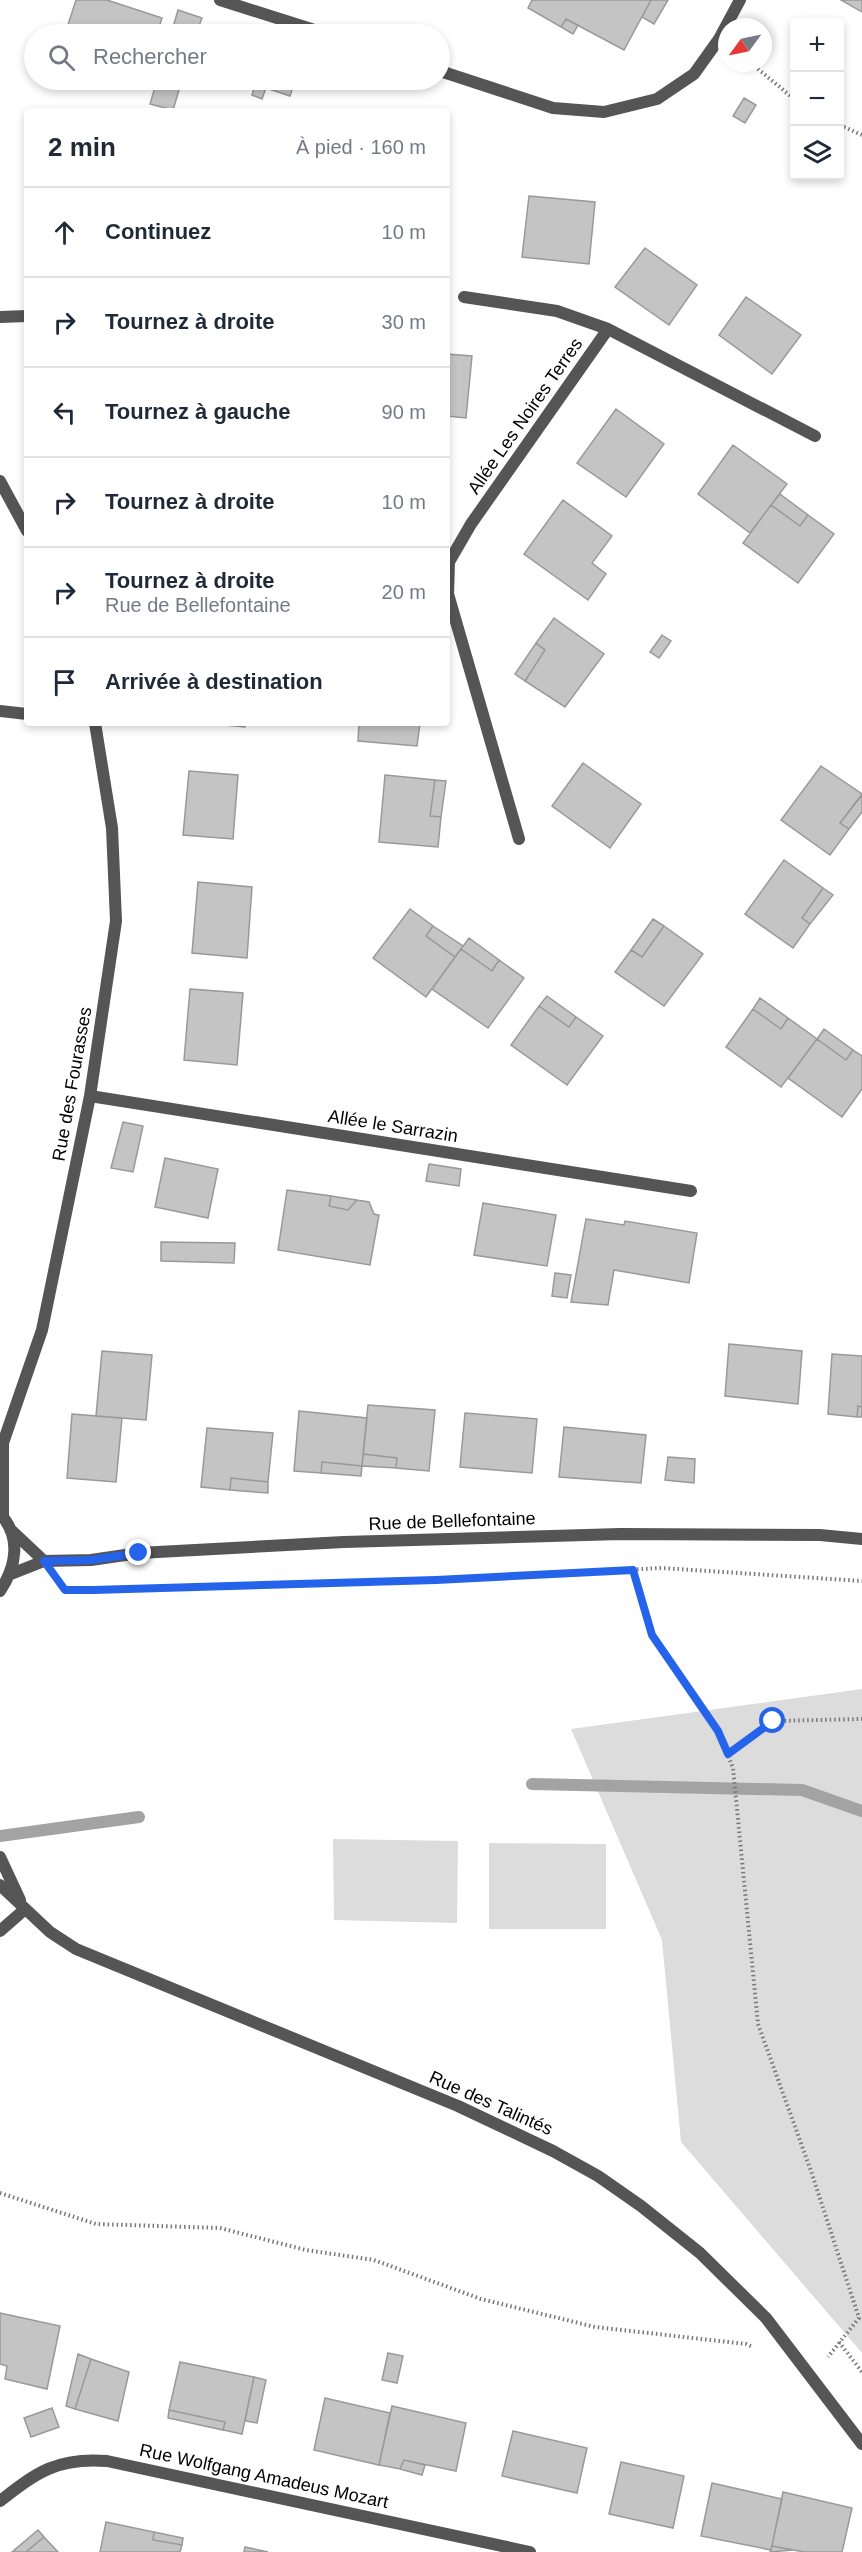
<!DOCTYPE html>
<html lang="fr">
<meta charset="utf-8">
<style>
body{margin:0;font-family:Helvetica,sans-serif;background:#f6f6f7;color:#1f2937}
.controls{position:absolute;right:18px;top:18px;display:grid;overflow:hidden;border-radius:6px;box-shadow:0 3px 9px #0003}
.controls button{width:54px;height:54px;display:grid;place-items:center;padding:0;border:0;border-bottom:2px solid #e0e1e3;background:#fff;color:#1f2937;font:30px sans-serif}
.compass{position:absolute;left:718px;top:18px;width:54px;height:54px;border-radius:50%;background:#fff;box-shadow:0 3px 9px #0003;rotate:237deg}
.stop{position:absolute;width:18px;height:18px;margin:-14px;border:4px solid #2563eb;border-radius:50%;background:#fff}
.stop.end{background:#2563eb;border-color:#fff;box-shadow:0 2px 6px #0008}
.list{margin:0;padding:0;list-style:none}
h2{display:flex;justify-content:space-between;align-items:center;height:78px;margin:0;padding:0 24px;font-size:26px}
h2 small{font-size:20px;font-weight:400;color:#747a83}
.list li{display:grid;grid-template-columns:39px 1fr auto;gap:18px;align-items:center;box-sizing:border-box;height:90px;padding:0 24px;border-top:2px solid #e0e1e3}
.list b{display:block;font-size:22px;white-space:nowrap}
.list p{margin:0;font-size:20px;white-space:nowrap;color:#747a83}
.list em{font-size:20px;font-style:normal;color:#747a83}
.icon{flex:none;width:33px;height:33px;fill:none;stroke:currentColor;stroke-width:2;stroke-linecap:round;stroke-linejoin:round}
.map{position:relative;flex:none;width:862px;height:2552px;overflow:hidden}
.search{position:absolute;background:#fff;box-shadow:0 3px 9px #0003;left:24px;top:24px;width:426px;height:66px;display:flex;align-items:center;gap:15px;box-sizing:border-box;padding:0 21px;border-radius:33px;color:#747a83;font-size:22px}
.panel{position:absolute;background:#fff;box-shadow:0 3px 9px #0003;left:24px;top:108px;width:426px;height:618px;border-radius:6px}
.map>svg:first-child{display:block}
</style>
<div class="map">
<svg width="862" height="2552" viewBox="0 0 862 2552">
<rect width="100%" height="100%" fill="#fff"/>
<!-- green -->
<path fill="#dcdcdc" d="M862,1689v664l-181,-211 -19,-202 -91,-211z
M333,1839l125,2 -1,82 -123,-3z
M489,1843l117,1v85h-117z"/>
<g fill="none" stroke-linecap="round" stroke-linejoin="round">
<!-- stream -->
<path stroke="#a3a3a3" stroke-width="12" d="M532,1784l270,6 60,21
M0,1836l139,-19"/>
</g>
<!-- building -->
<path fill="#c4c4c4" stroke="#999" stroke-width="1.5" d="M76,0h31l55,18 -5,16h-92z
M532,0h119l-27,50 -58,-31 -5,8 -33,-19z
M651,0h17l-14,24 -12,-7z
M841,0h21v12z
M178,10l24,8 -6,16h-25z
M566,19l12,6 -5,9 -12,-7z
M157,80h25l-9,30 -23,-6z
M238,80h57l-5,16 -24,-8 -4,11 -10,-4 3,-10z
M744,98l12,7 -11,18 -12,-7z
M529,196l66,6 -6,62 -67,-7z
M645,248l52,37 -28,40 -54,-38z
M746,297l55,38 -29,39 -53,-39z
M447,354l25,2 -6,62 -19,-2z
M616,409l48,35 -38,53 -49,-34z
M733,445l54,39 -37,49 -52,-39z
M780,494l28,21 -8,11 -29,-21z
M563,500l49,36 -20,27 14,11 -18,26 -64,-46z
M771,505l29,21 8,-11 26,19 -36,49 -55,-40z
M554,618l50,36 -39,53 -40,-26 20,-31 -9,-7z
M662,635l9,6 -12,17 -9,-6z
M536,643l9,7 -20,31 -10,-7z
M203,723h42v4z
M359,723h61l-3,23 -59,-5z
M583,763l58,41 -31,44 -58,-42z
M821,766l41,28 -22,29 9,6 -19,26 -49,-35z
M189,771l49,4 -5,64 -50,-4z
M385,775l50,5 -5,36 11,1 -3,30 -59,-5z
M435,780l11,1 -5,36 -11,-1z
M862,795v17l-13,17 -9,-6z
M784,860l39,28 -21,30 8,6 -17,24 -48,-34z
M198,882l54,5 -5,71 -55,-5z
M823,888l10,7 -23,29 -8,-6z
M410,909l23,17 -7,10 29,21 -29,40 -53,-39z
M653,919l11,7 -22,31 -11,-7z
M433,926l30,20 -8,11 -29,-21z
M664,926l39,28 -39,52 -49,-34 16,-22 11,7z
M469,938l30,22 -7,11 -31,-22z
M461,949l31,22 7,-11 25,18 -36,50 -56,-39z
M190,989l53,4 -6,72 -53,-5z
M547,996l29,21 -7,10 -30,-21z
M760,998l28,20 -7,11 -28,-20z
M539,1006l30,21 7,-10 27,19 -36,49 -56,-40z
M753,1009l28,20 7,-11 29,21 -36,48 -55,-40z
M824,1029l29,21 -7,10 -29,-21z
M817,1039l29,21 7,-10 9,6v33l-20,28 -54,-39z
M123,1122l20,4 -10,46 -22,-4z
M165,1158l53,11 -10,49 -53,-11z
M429,1164l32,5 -2,17 -33,-5z
M287,1190l44,6 -2,10 19,4 9,-10 12,2 5,12 5,1 -9,50 -92,-15z
M331,1196l26,4 -9,10 -19,-4z
M483,1203l73,12 -9,51 -73,-11z
M586,1219l38,6 1,-4 72,12 -8,50 -75,-13 -6,35 -37,-3z
M161,1242l74,1 -1,20 -73,-2z
M555,1273l16,2 -4,23 -15,-2z
M729,1344l73,7 -4,53 -73,-8z
M102,1351l50,4 -6,65 -50,-4z
M832,1354l30,2v51l-4,-1 -1,11 -29,-3z
M368,1405l67,5 -6,61 -33,-3 1,-10 -34,-4z
M858,1406l4,1v10h-5z
M299,1411l68,7 -5,48 -40,-4 -1,11 -27,-2z
M465,1413l72,6 -5,54 -72,-6z
M72,1414l50,4 -6,64 -49,-4z
M564,1427l82,8 -5,48 -82,-6z
M207,1428l66,5 -5,49 -37,-4 -1,12 -29,-3z
M363,1454l34,4 -1,10 -34,-2z
M668,1457l27,2 -1,24 -29,-3z
M322,1462l40,4 -1,10 -40,-3z
M231,1478l37,4v11l-38,-3z
M0,2313l60,13 -13,63 -42,-10 2,-13 -7,-2z
M388,2353l15,3 -6,27 -15,-3z
M78,2354l13,5 -16,50 -9,-3z
M91,2359l38,13 -11,49 -43,-12z
M180,2362l74,15 -12,57 -19,-4 2,-8 -56,-12z
M254,2377l12,3 -9,43 -12,-2z
M325,2398l65,15 -11,52 -65,-15z
M392,2406l74,17 -10,48 -52,-11 -4,9 -21,-4z
M52,2408l7,19 -28,10 -7,-19z
M169,2410l56,12 -2,8 -55,-12z
M513,2431l74,17 -10,45 -75,-17z
M404,2460l21,5 -3,10 -22,-6z
M621,2462l63,14 -11,52 -64,-14z
M712,2483l70,16 -11,51 -70,-14z
M783,2492l69,16 -10,44h-38l-32,-6z
M106,2522l48,10 -1,8 29,5 -2,7h-80z
M38,2530l6,7 -18,15h-14z
M154,2532l29,6 -1,7 -29,-5z
M44,2537l14,15h-32z
M772,2546l21,4 -23,2z
M245,2547l23,5h-24z"/>
<g fill="none" stroke-linecap="round" stroke-linejoin="round">
<!-- path -->
<path stroke="#777" stroke-width="4" stroke-dasharray="1.5 3" stroke-linecap="butt" d="M751,63l43,36
M840,125l22,10
M633,1570l19,65 66,96 15,37 25,256 53,147 48,147 -31,39
M93,1590l343,-10 226,-12 200,13
M728,1754l45,-33 89,-2
M0,2193l96,31 124,4 86,22 68,10 107,39 114,28 151,17 7,3
M839,2342l23,30"/>
<!-- minor -->
<path stroke="#555" stroke-width="12" d="M220,0l107,34
M440,71l113,37 51,4 53,-13 37,-25 25,-35 21,-39
M464,297l93,14 51,18 -137,195 -22,38 -1,32 71,245
M0,317l27,-1
M608,329l207,107
M0,481l27,50
M0,711l27,3
M90,1096l601,95
M3,1517v-74l39,-113 48,-234 26,-175 -4,-93 -17,-105
M0,1931l24,-21
M0,2501c37,-29 58,-44 107,-40l423,91"/>
<!-- tertiary -->
<path stroke="#555" stroke-width="12" d="M0,1514c22,23 16,53 0,77
M10,1529l34,32
M11,1574l33,-13 47,-1 48,-7 205,-11 276,-8 200,1 42,4
M0,1857l20,43
M0,1885l50,47 26,17 382,157 95,45 45,25 43,30 59,47 66,65 96,126"/>
</g>
<g fill="none" stroke-linecap="round" stroke-linejoin="round">
<!-- route -->
<path stroke="#2563eb" stroke-width="8" d="M139,1553l-48,7 -47,1 21,29h28l343,-10 197,-10 19,65 66,96 10,23 45,-33"/>
</g>
<g text-anchor="middle" dominant-baseline="central" stroke-width="4.5" stroke-linejoin="round" paint-order="stroke">
<!-- street labels -->
<g font-size="18" fill="#000" stroke="#fff">
<text transform="translate(525 416) rotate(-55)">Allée Les Noires Terres</text>
<text transform="translate(72 1084) rotate(-80)">Rue des Fourasses</text>
<text transform="translate(393 1126) rotate(9)">Allée le Sarrazin</text>
<text transform="translate(452 1521) rotate(-2)">Rue de Bellefontaine</text>
<text transform="translate(491 2103) rotate(24)">Rue des Talintés</text>
<text transform="translate(264 2476) rotate(12)">Rue Wolfgang Amadeus Mozart</text>
</g>
</g>
</svg>
<div class="controls">
<button>+</button>
<button>−</button>
<button><svg class="icon" aria-label="layers" viewBox="0 0 24 24"><path d="M12 4l9 5-9 5-9-5zM3 14l9 5 9-5"/></svg></button>
</div>
<svg class="compass" viewBox="-18 -18 36 36"><path d="M0-13l5 13h-10z" fill="#e53935"/><path d="M0 13l5-13h-10z" fill="#747a83"/></svg>
<div class="stop" style="left:773px;top:1721px"></div>
<div class="stop end" style="left:139px;top:1553px"></div>
<div class="search"><svg class="icon" aria-label="search" viewBox="0 0 24 24"><circle cx="10" cy="10" r="6"/><path d="M15 15l6 6"/></svg>Rechercher</div>
<section class="panel">
<h2>2 min<small>À pied · 160 m</small></h2>
<ul class="list">
<li><svg class="icon" aria-label="ahead" viewBox="0 0 24 24"><path d="M12 20V5M6 11l6-6 6 6"/></svg><div><b>Continuez</b></div><em>10 m</em></li>
<li><svg class="icon" aria-label="right" viewBox="0 0 24 24"><path d="M7 20v-9h11M14 6l5 5-5 5"/></svg><div><b>Tournez à droite</b></div><em>30 m</em></li>
<li><svg class="icon" aria-label="left" viewBox="0 0 24 24"><path d="M17 20v-9H6M10 6l-5 5 5 5"/></svg><div><b>Tournez à gauche</b></div><em>90 m</em></li>
<li><svg class="icon" aria-label="right" viewBox="0 0 24 24"><path d="M7 20v-9h11M14 6l5 5-5 5"/></svg><div><b>Tournez à droite</b></div><em>10 m</em></li>
<li><svg class="icon" aria-label="right" viewBox="0 0 24 24"><path d="M7 20v-9h11M14 6l5 5-5 5"/></svg><div><b>Tournez à droite</b><p>Rue de Bellefontaine</p></div><em>20 m</em></li>
<li><svg class="icon" aria-label="arrive" viewBox="0 0 24 24"><path d="M6 21V4h12l-3 4 3 4H6"/></svg><div><b>Arrivée à destination</b></div></li>
</ul>
</section>
</div>
